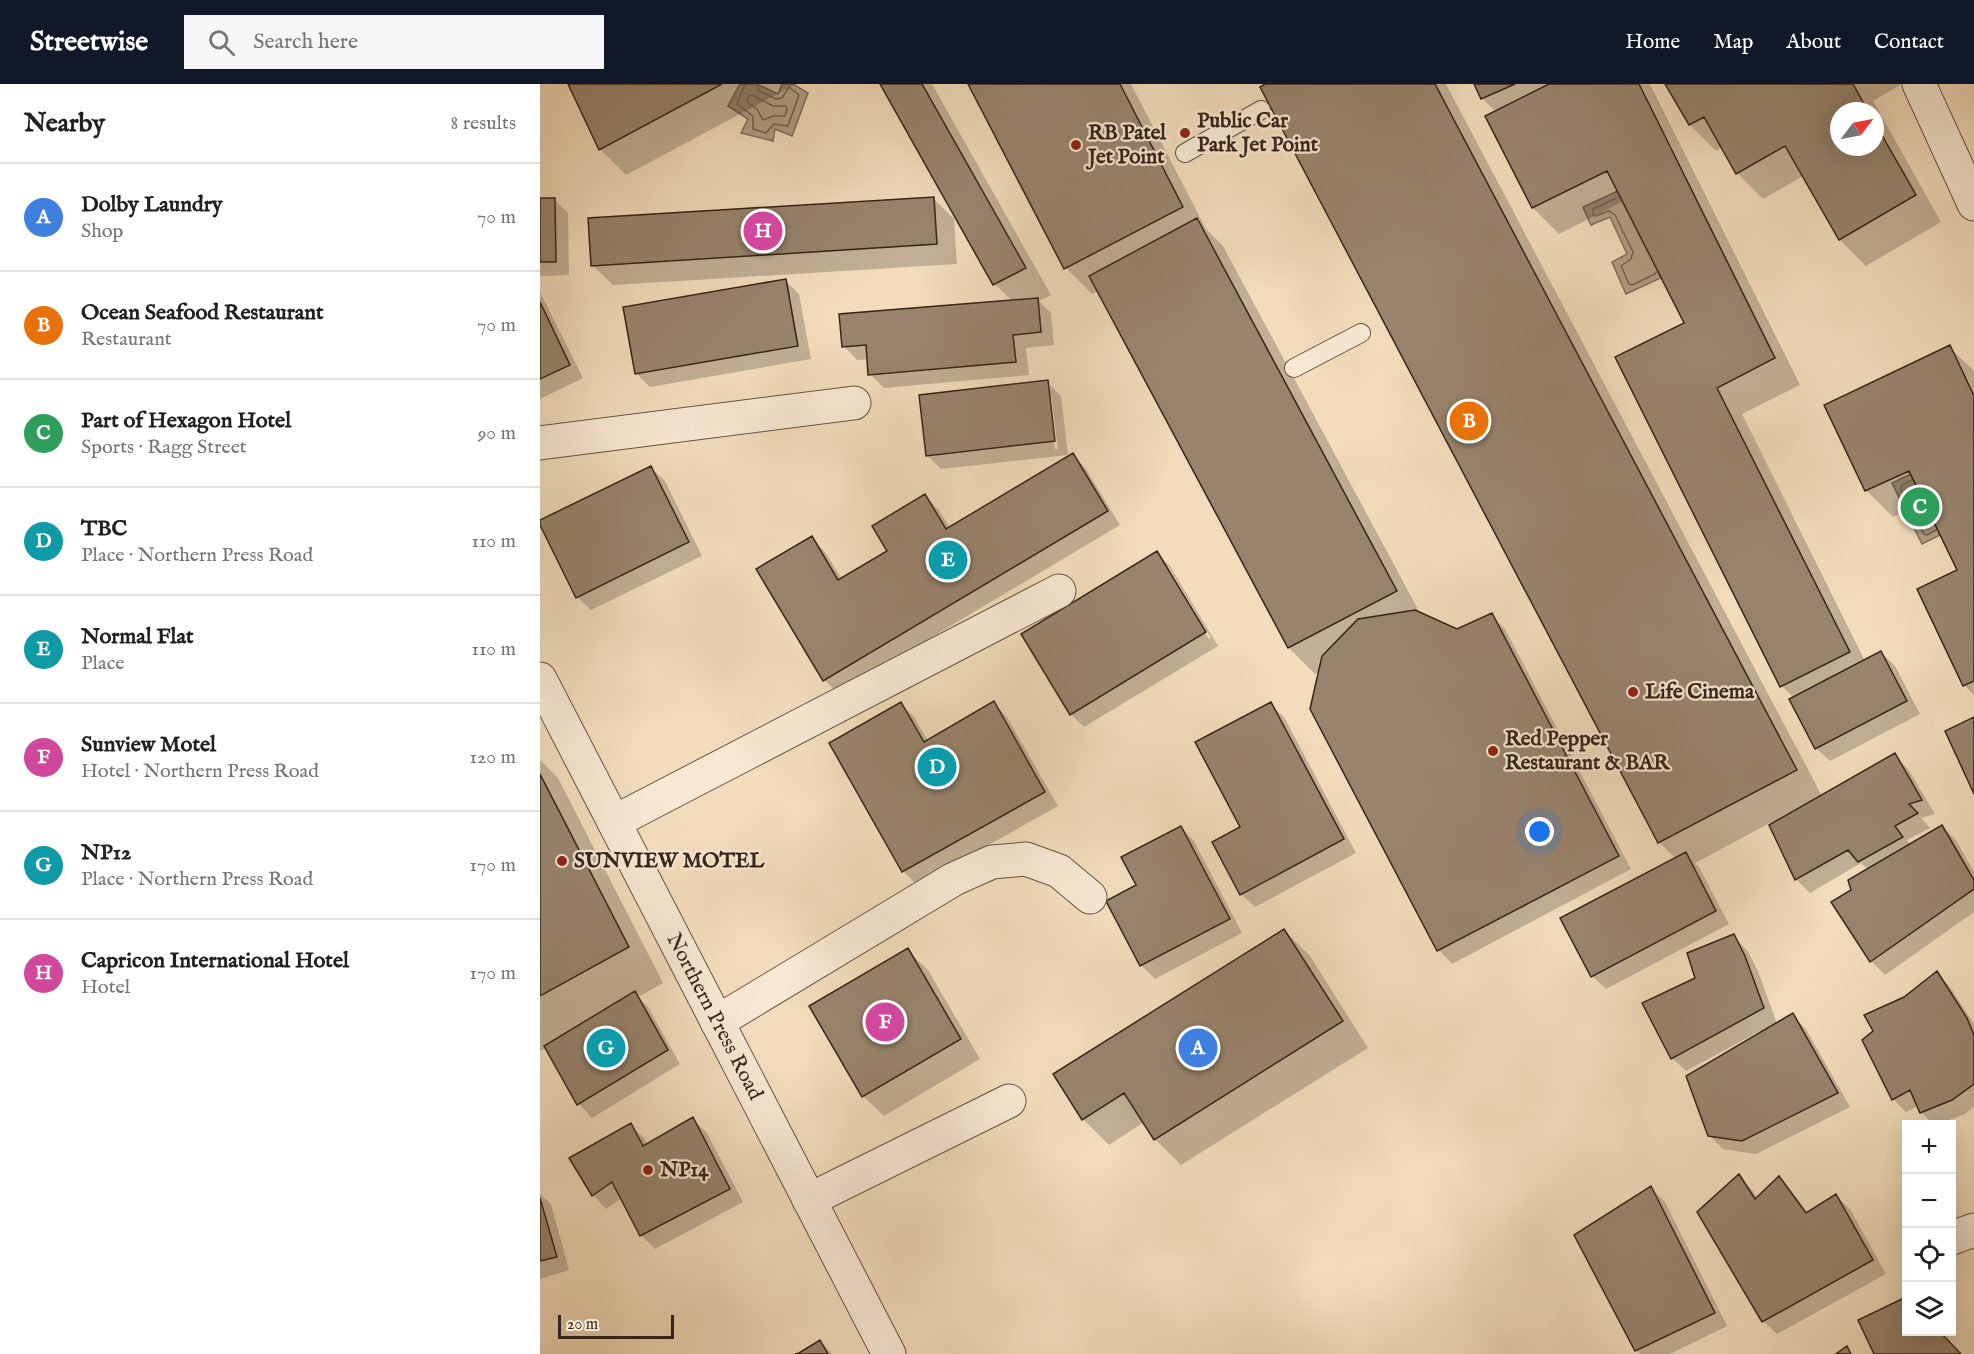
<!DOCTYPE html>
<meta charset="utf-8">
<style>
body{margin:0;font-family:"IM FELL English",serif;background:#f6f6f6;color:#202124}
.controls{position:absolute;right:18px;bottom:18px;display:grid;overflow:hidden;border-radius:0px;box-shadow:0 6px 24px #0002}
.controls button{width:54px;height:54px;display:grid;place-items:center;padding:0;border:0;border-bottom:2px solid #e0e0e0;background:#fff;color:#202124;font:30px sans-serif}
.compass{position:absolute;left:1290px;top:18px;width:54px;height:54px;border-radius:50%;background:#fff;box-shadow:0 6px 24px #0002;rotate:58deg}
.scale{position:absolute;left:18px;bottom:15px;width:116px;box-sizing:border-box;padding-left:6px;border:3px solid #362519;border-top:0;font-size:16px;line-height:21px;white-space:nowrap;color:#362519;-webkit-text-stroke:4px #f7e8d3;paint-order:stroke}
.you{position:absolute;left:1000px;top:748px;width:21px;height:21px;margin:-15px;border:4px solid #fff;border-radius:50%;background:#1a73e8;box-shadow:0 0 0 9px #1a73e833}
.badge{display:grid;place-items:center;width:39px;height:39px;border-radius:50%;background:#111827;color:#fff;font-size:20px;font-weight:700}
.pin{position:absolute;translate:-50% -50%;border:3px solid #fff;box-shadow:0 2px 6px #0006}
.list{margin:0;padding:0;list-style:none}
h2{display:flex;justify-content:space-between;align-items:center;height:78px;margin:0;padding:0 24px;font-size:26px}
h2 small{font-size:20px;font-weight:400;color:#757577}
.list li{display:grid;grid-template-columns:39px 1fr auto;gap:18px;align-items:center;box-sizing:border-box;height:108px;padding:0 24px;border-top:2px solid #e0e0e0}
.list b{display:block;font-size:22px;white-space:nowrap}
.list p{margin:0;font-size:20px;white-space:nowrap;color:#757577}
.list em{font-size:20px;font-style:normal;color:#757577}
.icon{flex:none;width:33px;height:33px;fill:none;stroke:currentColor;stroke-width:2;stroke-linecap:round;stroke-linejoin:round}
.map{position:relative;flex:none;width:1434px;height:1270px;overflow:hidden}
header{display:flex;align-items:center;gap:36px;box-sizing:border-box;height:84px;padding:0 30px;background:#111827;color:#fff}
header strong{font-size:28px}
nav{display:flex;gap:33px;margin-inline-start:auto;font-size:21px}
.search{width:420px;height:54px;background:#f6f6f6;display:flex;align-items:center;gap:15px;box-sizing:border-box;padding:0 21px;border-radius:0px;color:#757577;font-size:22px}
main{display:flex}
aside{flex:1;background:#fff}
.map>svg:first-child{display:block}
</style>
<header>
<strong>Streetwise</strong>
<div class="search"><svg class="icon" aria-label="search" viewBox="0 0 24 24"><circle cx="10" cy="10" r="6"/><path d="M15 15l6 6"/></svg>Search here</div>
<nav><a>Home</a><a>Map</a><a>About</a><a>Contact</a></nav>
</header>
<main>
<aside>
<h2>Nearby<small>8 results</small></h2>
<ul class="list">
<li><span class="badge" style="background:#3f7fe0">A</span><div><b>Dolby Laundry</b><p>Shop</p></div><em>70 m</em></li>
<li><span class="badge" style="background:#e8710a">B</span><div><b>Ocean Seafood Restaurant</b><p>Restaurant</p></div><em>70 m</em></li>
<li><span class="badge" style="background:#2e9e5b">C</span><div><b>Part of Hexagon Hotel</b><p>Sports · Ragg Street</p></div><em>90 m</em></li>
<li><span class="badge" style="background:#0f9aa8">D</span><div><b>TBC</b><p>Place · Northern Press Road</p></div><em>110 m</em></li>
<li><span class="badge" style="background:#0f9aa8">E</span><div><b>Normal Flat</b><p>Place</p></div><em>110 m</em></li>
<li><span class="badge" style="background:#d1479c">F</span><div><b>Sunview Motel</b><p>Hotel · Northern Press Road</p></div><em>120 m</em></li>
<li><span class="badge" style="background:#0f9aa8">G</span><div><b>NP12</b><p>Place · Northern Press Road</p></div><em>170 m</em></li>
<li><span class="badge" style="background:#d1479c">H</span><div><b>Capricon International Hotel</b><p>Hotel</p></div><em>170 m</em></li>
</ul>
</aside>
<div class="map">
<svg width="1434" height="1270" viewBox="0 0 1434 1270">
<rect width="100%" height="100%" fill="#f2dcbb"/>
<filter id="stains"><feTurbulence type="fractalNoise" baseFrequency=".00333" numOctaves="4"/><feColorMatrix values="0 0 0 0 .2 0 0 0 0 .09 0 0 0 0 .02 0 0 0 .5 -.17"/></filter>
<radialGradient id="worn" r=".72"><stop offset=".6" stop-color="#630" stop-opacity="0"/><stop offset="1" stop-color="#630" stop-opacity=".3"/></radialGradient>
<!-- water -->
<path fill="#b29e84" stroke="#806e59" stroke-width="1.5" d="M200,0h17l21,10 4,-10h11l15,9 -16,43 -17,-7 -2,12 -32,-8 7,-14 -20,-13z
M1084,104l41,88 -39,18 -14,-32 15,-8 -17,-37 -19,8 -8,-18z
M1377,387l31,60 -26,13 -30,-61z"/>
<!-- shadow -->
<path fill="#0003" fill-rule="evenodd" d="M30,0h226l-170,91 -26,-26z
M342,0h50l119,211 -12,6 12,12 3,32 -28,3 3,27 -145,13 -14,-14 -1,-15 -12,1 -13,-14 168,-45 -17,-17z
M430,0h161l75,145 17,17 198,369 36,16 34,-16 14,14 126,240 -179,95 -13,-14 -119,-279 -5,3 -26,-26 -191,-358 -6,4 -26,-26z
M728,0h178l376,712 72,-41 14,14 27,45 -14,4 9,10 -23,12 4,5 31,-18 14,13 18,32v40l-89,63 -14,-14 -38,-58 20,-13 15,-20 -7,-7 -51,30 -14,-14 -26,-56 -75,40 4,4 30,57 -123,65 -14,-13 84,-117 -17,-17z
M935,0h175l150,301 -58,29 123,247 16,-9 14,14 25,48 -90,47 -14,-13 -22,-50 -12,-12 -96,-362 -62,-123 -65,33 -26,-26 -46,-91 9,-5 -14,-14z
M1127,0h233v1l-27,16 68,121 -75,44 -26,-26 -37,-64 -40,23 -26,-26 -15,-26 -6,4 -26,-26zM1299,27h36v36h-36z
M393,114l21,21 3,45 -344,21 -21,-20z
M0,115h14l14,14 1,62 -29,1z
M246,197l13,13 12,65 -161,28 -14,-14z
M0,208l43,86 -43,21z
M1409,263l25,24v324l-10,-10 -5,-114 -34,-70 -32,16 -26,-26 -41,-85z
M507,298l14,14 7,59 -127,14 -13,-13zM508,311h3l7,54h-3z
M533,371l13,14 34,56 -282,168 -14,-13 -13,-142 14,14 17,27 47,-28 36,-55 14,14 11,18z
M111,384l14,13 37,75 -111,54 -14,-13 -37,-75z
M616,469l14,13 48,80 -134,81 -13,-13zM624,482h4l43,72 -2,1z
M454,619l13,14 51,89 -141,79 -14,-14 -72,-128 70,-39 13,13 14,24z
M730,620l14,13 72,136 -101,54 -14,-13 1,-67z
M0,676l18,18 105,205 -25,14 10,10 32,57 -88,54 -13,-14 -32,-57 -7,4z
M641,743l13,14 48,92 -87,46 -14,-14 -33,-64 30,-15z
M744,846l26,26 58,92 -187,117 -26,-26 -11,-17 -35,23 -26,-26z
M1193,852l14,14 11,21 19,53 15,-9 14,14 44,78 -94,47 -33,-5 -14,-14 51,-101 -2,-2 -72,39 -14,-13 25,-79z
M367,866l21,20 52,89 -96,57 -21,-20z
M1397,889l13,14 24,37v83l-9,7 -27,10h-5l-12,-12 -3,-6 -12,6 -13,-13 12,-100z
M153,1035l14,14 36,69 -88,47 -14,-14 -19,-37 -16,11 -13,-14 37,-70 14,13 4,7z
M1199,1092l13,14 6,8 21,-20 13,14 16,21 28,-17 14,13 36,65 -109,60 -14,-13z
M1111,1104l14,14 62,124 -57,28h-30l-4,-4z
M0,1110l11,10 18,66 -29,9z
M1366,1214v34h33l21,22h-84l-16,-33z
M280,1257l12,13h-32z"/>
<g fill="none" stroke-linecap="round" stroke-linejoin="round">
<!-- shore -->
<path stroke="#74624e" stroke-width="1.5" d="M205,0l-8,20 16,12v13l13,4 8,-9 14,2 11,-31 -10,-8 -7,11 -6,1 -17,-8 -2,-7
M212,11l21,11h13l1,3 -2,7h-12l-10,4 -6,-11 -10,-7 2,-6z
M1079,113l-26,12v6l3,1 13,-5 6,4 18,37 -2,7 -10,7 8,18 3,1 23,-11 1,-2
M1372,396l-10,5 -1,4 23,45 3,1 9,-5"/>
</g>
<!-- building -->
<path fill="#98846d" stroke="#362519" stroke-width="1.5" d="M28,0h154l-123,66z
M340,0h42l104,184 -33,17z
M428,0h152l63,123 -119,62z
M725,0h170l362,686 -139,73 -398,-756z
M934,0h41l-34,15z
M1009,0h90l136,274 -58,30 133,264 -70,35 -165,-330 69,-34 -77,-152 -75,37 -47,-92z
M1125,0h188l15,27h-29v36h36v-24l41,72 -77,45 -54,-94 -49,28 -32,-57 -15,8z
M394,113l3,47 -346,22 -3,-48z
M0,114h15l1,64h-16z
M657,134l200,373 -109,57 -199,-372z
M246,195l12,67 -163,28 -12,-67z
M498,214l3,34 -28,3 3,27 -148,13 -2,-30 -24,2 -3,-33z
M0,218l30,63 -30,14z
M1410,261l24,51v285l-11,5 -46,-97 40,-19 -48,-99 -44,20 -41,-86z
M508,296l7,61 -129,15 -7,-61z
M533,369l35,58 -285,170 -67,-112 56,-33 26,44 49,-29 -15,-25 53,-32 21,35z
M111,382l38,76 -113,56 -36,-73v-5z
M617,467l49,81 -136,83 -49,-81z
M875,526l42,19 35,-16 127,243 -182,95 -127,-242 12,-53 36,-37z
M1341,567l26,50 -92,48 -26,-50z
M454,617l51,91 -143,80 -73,-129 72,-41 23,40z
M731,618l73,137 -104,56 -28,-53 28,-15 -45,-85z
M1434,633v77l-29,-63z
M1355,669l27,47 -13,4 9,9 -23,13 8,11 -45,25 -10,-12 -53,30 -26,-55z
M0,690l89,173 -89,49z
M1402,741l32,55v9l-104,73 -39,-60 20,-12 -3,-10z
M641,742l49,93 -90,47 -34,-65 30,-16 -15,-28z
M1146,768l30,59 -125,66 -31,-59z
M744,845l59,92 -189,119 -30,-47 -42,27 -29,-46z
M1194,850l11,22 19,52 -93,51 -29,-56 53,-25 -8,-25z
M368,864l53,91 -99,58 -53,-91z
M1397,887l30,47 7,17v49l-22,16 -32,13 -10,-23 -18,10 -30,-60 11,-9 -9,-16 40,-18z
M95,907l33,59 -91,55 -33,-59z
M1253,929l45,80 -96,48 -34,-5 -22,-60z
M153,1033l37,72 -90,47 -28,-54 -20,14 -23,-38 62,-35 12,23z
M1199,1090l16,25 24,-23 27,37 30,-19 37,66 -111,62 -65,-110z
M1111,1102l64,127 -80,38 -61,-116z
M0,1114l17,59 -17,4z
M1366,1213v35h34l21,22h-87l-16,-34z
M280,1256l8,14h-33l4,-1z
M1307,1262l4,8h-15z"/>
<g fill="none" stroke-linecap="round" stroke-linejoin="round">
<!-- service casing -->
<g stroke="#655342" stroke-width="20">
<path id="service" d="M645,69l76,-43
M754,284l67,-35"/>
</g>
<!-- minor casing -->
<g stroke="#655342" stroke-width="35">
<g id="minor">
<path d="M1379,0l55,120"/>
<path d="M0,359l314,-40"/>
<path id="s1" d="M0,595l349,675"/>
<path d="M74,738l445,-231"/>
<path d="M177,938l237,-143 38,-17 34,-3 33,12 31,26"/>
<path d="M269,1116l200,-99"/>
<path d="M1412,1154l22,-8"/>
</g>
</g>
<!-- service -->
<use href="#service" stroke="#f7e8d3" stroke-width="18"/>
<!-- minor -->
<use href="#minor" stroke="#f7e8d3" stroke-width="33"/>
</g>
<!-- markers -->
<g fill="#8f2418" stroke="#f7e8d3" stroke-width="2">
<circle cx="645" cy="49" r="6"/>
<circle cx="536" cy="61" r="6"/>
<circle cx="1093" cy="608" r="6"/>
<circle cx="953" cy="667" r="6"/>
<circle cx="22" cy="777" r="6"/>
<circle cx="108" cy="1086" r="6"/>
</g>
<g text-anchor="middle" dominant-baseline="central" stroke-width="4.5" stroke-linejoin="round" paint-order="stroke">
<!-- poi labels -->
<g font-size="21" font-weight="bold" fill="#362519" stroke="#f7e8d3" text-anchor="start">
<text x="657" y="37">Public Car<tspan x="657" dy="24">Park Jet Point</tspan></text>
<text x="548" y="49">RB Patel<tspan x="548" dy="24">Jet Point</tspan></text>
<text x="1105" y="608">Life Cinema</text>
<text x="965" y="655">Red Pepper<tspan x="965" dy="24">Restaurant &amp; BAR</tspan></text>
<text x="34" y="777">SUNVIEW MOTEL</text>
<text x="120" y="1086">NP14</text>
</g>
<!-- street labels -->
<g font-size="21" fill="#362519" stroke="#f7e8d3">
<text stroke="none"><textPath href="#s1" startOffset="380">Northern Press Road</textPath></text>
</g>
</g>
<rect width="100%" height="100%" filter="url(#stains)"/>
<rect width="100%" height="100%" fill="url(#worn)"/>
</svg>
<div class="controls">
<button>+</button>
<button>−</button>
<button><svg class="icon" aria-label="locate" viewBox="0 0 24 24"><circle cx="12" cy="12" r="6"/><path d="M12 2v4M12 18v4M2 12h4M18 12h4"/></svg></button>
<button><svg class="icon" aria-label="layers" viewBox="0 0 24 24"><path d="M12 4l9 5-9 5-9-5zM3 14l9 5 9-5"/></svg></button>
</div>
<svg class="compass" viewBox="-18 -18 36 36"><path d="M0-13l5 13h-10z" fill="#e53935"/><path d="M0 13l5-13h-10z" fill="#757577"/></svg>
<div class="scale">20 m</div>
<div class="you"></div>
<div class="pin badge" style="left:658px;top:964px;background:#3f7fe0">A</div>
<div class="pin badge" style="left:929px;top:337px;background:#e8710a">B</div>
<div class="pin badge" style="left:1380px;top:423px;background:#2e9e5b">C</div>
<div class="pin badge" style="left:397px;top:683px;background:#0f9aa8">D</div>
<div class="pin badge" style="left:408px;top:476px;background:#0f9aa8">E</div>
<div class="pin badge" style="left:345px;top:938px;background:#d1479c">F</div>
<div class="pin badge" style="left:66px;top:964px;background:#0f9aa8">G</div>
<div class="pin badge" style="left:223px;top:147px;background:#d1479c">H</div>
</div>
</main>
